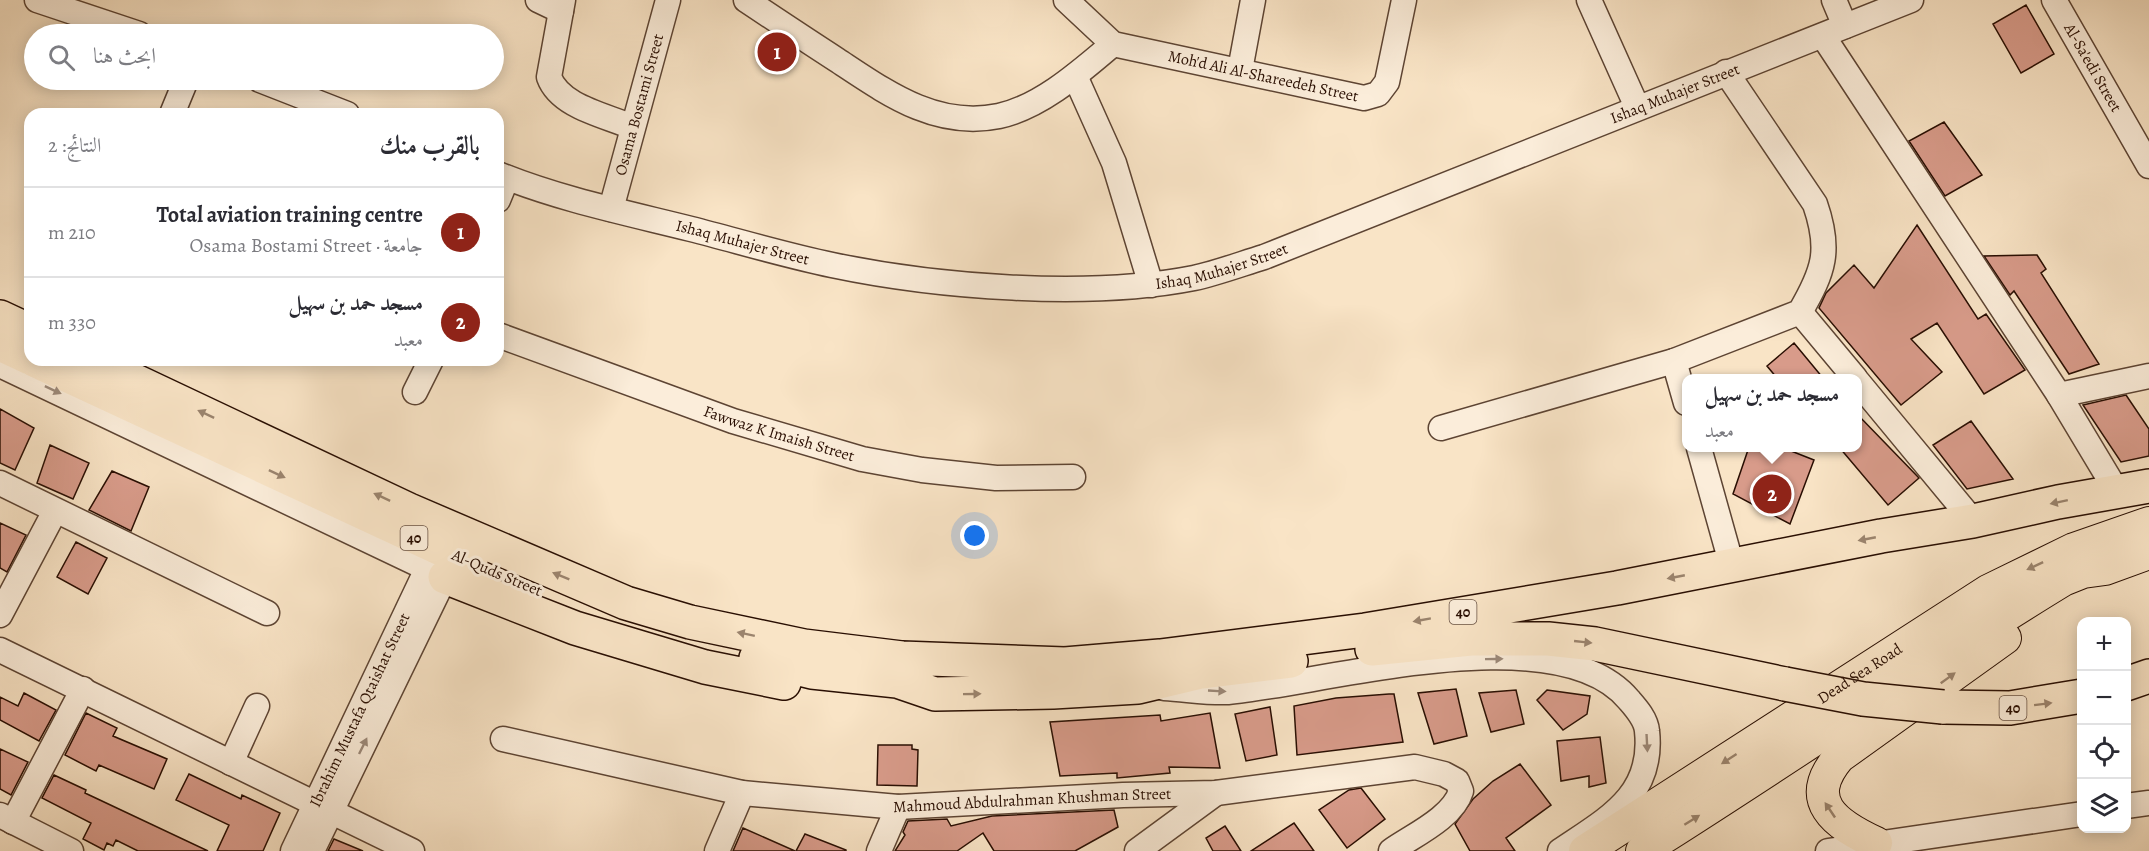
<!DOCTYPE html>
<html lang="ar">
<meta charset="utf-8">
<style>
body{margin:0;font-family:Alegreya,Amiri,serif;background:#f2f2f3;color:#2b2b33;direction:rtl}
.controls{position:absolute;right:18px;bottom:18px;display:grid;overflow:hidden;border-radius:12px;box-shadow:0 3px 15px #0003}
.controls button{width:54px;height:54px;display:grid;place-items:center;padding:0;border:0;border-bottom:2px solid #e1e1e2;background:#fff;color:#2b2b33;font:30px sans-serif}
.you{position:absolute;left:975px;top:536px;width:21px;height:21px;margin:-15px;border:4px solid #fff;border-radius:50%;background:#1a73e8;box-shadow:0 0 0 9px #1a73e833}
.badge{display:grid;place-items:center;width:39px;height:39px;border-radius:50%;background:#8f2418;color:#fff;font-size:20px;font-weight:700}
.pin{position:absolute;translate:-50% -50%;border:3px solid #fff;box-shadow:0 2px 6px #0006}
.popup{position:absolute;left:1682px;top:374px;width:180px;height:78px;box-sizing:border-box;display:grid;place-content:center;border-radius:12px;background:#fff;filter:drop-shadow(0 2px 4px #0005);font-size:20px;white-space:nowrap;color:#7c7c81}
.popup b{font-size:22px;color:#2b2b33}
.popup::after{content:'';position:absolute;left:50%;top:100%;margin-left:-12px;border:12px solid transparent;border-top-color:#fff}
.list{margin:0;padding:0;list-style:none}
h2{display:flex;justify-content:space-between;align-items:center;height:78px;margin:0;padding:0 24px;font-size:26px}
h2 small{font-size:20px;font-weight:400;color:#7c7c81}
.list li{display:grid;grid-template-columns:39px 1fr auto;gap:18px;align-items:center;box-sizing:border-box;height:90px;padding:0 24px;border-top:2px solid #e1e1e2}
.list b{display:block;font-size:22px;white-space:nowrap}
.list p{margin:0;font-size:20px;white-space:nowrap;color:#7c7c81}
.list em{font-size:20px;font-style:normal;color:#7c7c81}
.icon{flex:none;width:33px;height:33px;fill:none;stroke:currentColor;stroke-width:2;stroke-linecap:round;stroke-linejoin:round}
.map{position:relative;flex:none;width:2149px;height:851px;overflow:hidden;direction:ltr}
.search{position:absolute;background:#fff;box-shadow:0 3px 15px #0003;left:24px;top:24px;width:480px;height:66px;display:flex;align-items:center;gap:15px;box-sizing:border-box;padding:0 21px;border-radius:33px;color:#7c7c81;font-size:22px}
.panel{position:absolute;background:#fff;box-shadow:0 3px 15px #0003;left:24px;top:108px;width:480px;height:258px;border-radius:18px;direction:rtl}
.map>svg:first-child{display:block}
</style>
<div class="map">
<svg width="2149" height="851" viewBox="0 0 2149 851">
<rect width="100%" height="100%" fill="#f9e4c6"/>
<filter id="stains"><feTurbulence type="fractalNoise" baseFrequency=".00333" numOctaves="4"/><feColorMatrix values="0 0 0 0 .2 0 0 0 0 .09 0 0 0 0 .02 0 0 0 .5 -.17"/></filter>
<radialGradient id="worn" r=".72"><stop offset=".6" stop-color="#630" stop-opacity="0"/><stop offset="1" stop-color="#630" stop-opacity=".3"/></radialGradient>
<!-- building -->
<path fill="#d89b8a" stroke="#290e02" stroke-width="1.5" d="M2026,5l28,49 -33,19 -28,-49z
M1944,122l38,53 -37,21 -36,-55z
M1917,225l61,94 8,-5 39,56 -41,24 -47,-71 -26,16 31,33 -41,33 -82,-97 7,-15 28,-28 20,23z
M2037,255l9,14 -5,4 58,91 -30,10 -55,-83 -4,4 -26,-39z
M1794,343l29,35h-46l-10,-12z
M2126,395l23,34v27l-28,6 -38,-57z
M0,409l34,19 -19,42 -15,-7z
M1857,414l62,64 -31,27 -49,-58h18z
M1971,421l42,58 -46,10 -34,-44z
M50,445l39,18 -16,36 -36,-16z
M1749,447h32l33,13 -24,64 -57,-30z
M112,471l37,16 -18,44 -42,-21z
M0,523l26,12 -19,37 -7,-4z
M76,542l31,16 -19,36 -31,-17z
M1456,689l11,47 -33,8 -16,-51z
M1516,690l8,34 -33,8 -12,-39z
M1547,690l43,6 -3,18 -24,16 -26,-30z
M24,693l32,17 -17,31 -39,-21v-23l18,9z
M1389,694h5l9,48 -106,13 -3,-49 42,-8z
M1270,707l7,48 -31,6 -11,-47z
M86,713l31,15 -4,8 54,23 -13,30 -55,-24 -3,6 -31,-16z
M1210,713l10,55 -51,-1 1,6 -53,5v-5l-57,3 -10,-54 110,-7 1,6z
M1600,737l6,46 -17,4v-11l-28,5 -4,-40z
M878,745h34v4l6,1 -1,36 -40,-1z
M0,749l28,13 -17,33 -11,-6z
M1520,764l31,41 -45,33 9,13h-45l-15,-27 18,-25 20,-18z
M189,774l52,25 1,-4 38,18 -17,38h-46l12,-26 -53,-25z
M54,775l32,15 -1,3 123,58h-70l-22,-11 -3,6 -6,-3 -3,7 -21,-11 8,-16 -49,-25z
M1361,788l24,31 -38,29 -28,-38 30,-20z
M1114,810l4,17 -43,24h-81l-11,-18 -26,18h-62l10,-16 -2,-3 5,-11 39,-2 4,7 41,-10z
M1294,823l20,28h-63z
M1225,826l16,25h-28l-7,-13z
M743,828l52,23h-62z
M805,834l41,16v1h-50z
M334,839l29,12h-35z"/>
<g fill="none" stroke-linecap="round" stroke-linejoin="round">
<!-- minor casing -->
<g stroke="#5d4433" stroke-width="27">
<g id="minor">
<path d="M37,0l102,34"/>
<path d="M538,0l23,11"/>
<path d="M563,0l-14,77c11,30 56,38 83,50"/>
<path d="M746,0c30,20 60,40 91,60 50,33 99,69 162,56 42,-9 82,-45 114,-72"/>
<path id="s1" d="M1066,0l47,44 251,54 14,-4 9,-12 17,-82"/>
<path d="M1589,0l48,107"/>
<path d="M1834,0l11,26"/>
<path id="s2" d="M2054,0l95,166"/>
<path d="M1823,36l236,359 57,95"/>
<path d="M1240,70l13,-70"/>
<path d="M1075,76l39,87 37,122"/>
<path d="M260,80l87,34"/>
<path d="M172,114l14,-34"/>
<path id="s3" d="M498,174c61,25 129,39 193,55 47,12 93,26 141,36 105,22 256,34 362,13 23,-5 47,-14 70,-21l647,-257"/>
<path d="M498,200l9,-22"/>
<path id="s4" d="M611,209l57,-209"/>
<path d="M1800,312l55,66"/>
<path id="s5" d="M498,335l235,86 129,38 60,11 74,8 77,-1"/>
<path d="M1674,361l12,42"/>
<path d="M0,365l445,212 -133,274"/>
<path d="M1858,382l115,139"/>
<path d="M415,392l16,-32"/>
<path d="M2059,395l90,-19"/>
<path d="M1441,428l233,-67 126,-49c24,-41 31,-62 15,-108l-89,-132"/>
<path d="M1699,448l33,118"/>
<path d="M0,483l267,130"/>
<path d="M0,615l55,-104"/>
<path d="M0,650l412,201"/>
<path d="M1164,688c21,1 43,5 64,4 98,-9 330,-78 401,8 7,8 17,19 18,31 7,65 -40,88 -87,120"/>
<path id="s6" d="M503,739l239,54 156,14 225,-12 93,-2 199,-26 29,7 13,7 4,10c-8,27 -49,45 -70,60"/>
<path d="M231,763l26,-57"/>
<path d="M2126,806l23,-3"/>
<path d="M0,815l71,36"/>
<path d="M13,822l70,-133"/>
<path id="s7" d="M293,851l134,-282"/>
<path d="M717,851l25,-58"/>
<path d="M879,851l19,-44"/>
<path d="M1137,851l79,-58"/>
<path d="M1828,851l254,-37"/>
</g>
</g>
<!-- major casing -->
<g stroke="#290e02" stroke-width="34">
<g id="major">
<path d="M1876,843c-41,-19 -74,-42 -37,-86l166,-119"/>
<path id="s8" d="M1585,851l403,-260 86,-42 75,-26"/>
<path d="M1642,851c142,-89 278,-184 421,-271l20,-8 22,-3 44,-16"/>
</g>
</g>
<!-- highway casing -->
<g stroke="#290e02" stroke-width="36">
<path id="highway" d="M0,317l30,14
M0,344l30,14
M34,360l437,203
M91,360l318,150 217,93 64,19 114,24 98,12 163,6 95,-8 205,-26 252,-42 264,-52 92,-15 85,-19 91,-16
M445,577l130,51 130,39 79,16
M1372,649l99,-10h77l47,5 190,40
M756,658l56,14 85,9 38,13 118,-2 85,-5 63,-15 90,-11
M2126,684l23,-8
M1943,707l67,1 72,-12"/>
</g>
<!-- minor -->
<use href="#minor" stroke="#fbedda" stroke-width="24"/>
<!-- major -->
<use href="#major" stroke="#f9e4c6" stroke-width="32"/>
<!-- highway -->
<use href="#highway" stroke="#f9e4c6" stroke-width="33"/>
<!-- highway-bridge casing -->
<g stroke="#290e02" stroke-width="36" stroke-linecap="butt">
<path id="highway-bridge" d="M1785,684l78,15 80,8"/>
</g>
<!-- highway-bridge -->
<use href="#highway-bridge" stroke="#f9e4c6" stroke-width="33"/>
</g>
<!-- one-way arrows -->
<defs><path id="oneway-solid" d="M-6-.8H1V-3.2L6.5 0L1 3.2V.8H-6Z" transform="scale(1.5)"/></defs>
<g fill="#9c8979">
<use href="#oneway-solid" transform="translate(53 390) rotate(25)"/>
<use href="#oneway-solid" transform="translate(1494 659) rotate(-1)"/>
<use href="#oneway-solid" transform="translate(1217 691) rotate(3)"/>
<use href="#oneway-solid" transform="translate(1647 743) rotate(87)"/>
<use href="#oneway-solid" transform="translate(363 746) rotate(-64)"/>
</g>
<g fill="#9b846e">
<use href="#oneway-solid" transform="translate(206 414) rotate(-155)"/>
<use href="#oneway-solid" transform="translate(277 474) rotate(25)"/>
<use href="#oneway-solid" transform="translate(382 497) rotate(-155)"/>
<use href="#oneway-solid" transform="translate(2059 502) rotate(168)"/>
<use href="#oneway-solid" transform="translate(1867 539) rotate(169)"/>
<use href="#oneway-solid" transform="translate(2035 566) rotate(155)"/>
<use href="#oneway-solid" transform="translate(561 576) rotate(-158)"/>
<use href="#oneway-solid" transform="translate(1676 577) rotate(169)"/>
<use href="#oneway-solid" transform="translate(1422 620) rotate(170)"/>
<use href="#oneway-solid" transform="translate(746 634) rotate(-168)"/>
<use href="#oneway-solid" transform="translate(1583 642) rotate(6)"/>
<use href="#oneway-solid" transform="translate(1948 678) rotate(-36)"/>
<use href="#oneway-solid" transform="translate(972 694) rotate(-1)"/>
<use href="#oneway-solid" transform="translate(2043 704) rotate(-7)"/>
<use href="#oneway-solid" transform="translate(1729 759) rotate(147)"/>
<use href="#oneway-solid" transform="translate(1830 810) rotate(-124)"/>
<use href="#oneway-solid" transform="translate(1692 820) rotate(-32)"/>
</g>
<g text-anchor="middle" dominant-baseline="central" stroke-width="6" stroke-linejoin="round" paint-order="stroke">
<!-- shield labels -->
<g fill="#fbedda" stroke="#685143" stroke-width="1.5">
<rect x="400.5" y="526" width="27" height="24" rx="4.5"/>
<rect x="1449.5" y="600" width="27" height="24" rx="4.5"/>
<rect x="1999.5" y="696" width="27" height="24" rx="4.5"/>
</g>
<g font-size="15" font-weight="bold" fill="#290e02">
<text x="414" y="538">40</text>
<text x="1463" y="612">40</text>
<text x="2013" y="708">40</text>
</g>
<!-- street labels -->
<g font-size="16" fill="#290e02" stroke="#fbedda">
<text stroke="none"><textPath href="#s2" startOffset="78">Al-Sa'edi Street</textPath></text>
<text stroke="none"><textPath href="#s1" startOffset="218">Moh'd Ali Al-Shareedeh Street</textPath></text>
<text stroke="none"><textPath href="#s3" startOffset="1226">Ishaq Muhajer Street</textPath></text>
<text stroke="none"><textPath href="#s4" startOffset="108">Osama Bostami Street</textPath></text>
<text stroke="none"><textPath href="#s3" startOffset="254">Ishaq Muhajer Street</textPath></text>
<text stroke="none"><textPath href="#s3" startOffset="740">Ishaq Muhajer Street</textPath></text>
<text stroke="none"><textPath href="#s5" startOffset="298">Fawwaz K Imaish Street</textPath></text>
<text transform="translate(497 573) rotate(23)">Al-Quds Street</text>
<text stroke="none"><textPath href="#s8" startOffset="327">Dead Sea Road</textPath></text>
<text stroke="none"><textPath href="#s7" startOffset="156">Ibrahim Mustafa Qtaishat Street</textPath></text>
<text stroke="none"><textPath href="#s6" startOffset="536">Mahmoud Abdulrahman Khushman Street</textPath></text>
</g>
</g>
<rect width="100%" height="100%" filter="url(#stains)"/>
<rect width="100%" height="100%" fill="url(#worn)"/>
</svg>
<div class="controls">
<button>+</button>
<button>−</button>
<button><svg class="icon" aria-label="locate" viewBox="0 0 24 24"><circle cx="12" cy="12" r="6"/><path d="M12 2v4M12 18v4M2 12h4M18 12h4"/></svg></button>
<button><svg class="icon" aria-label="layers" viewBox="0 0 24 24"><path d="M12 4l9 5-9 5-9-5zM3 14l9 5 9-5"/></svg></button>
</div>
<div class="you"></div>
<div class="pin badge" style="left:777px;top:52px">1</div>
<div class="pin badge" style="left:1772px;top:494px">2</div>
<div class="popup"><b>مسجد حمد بن سهيل</b>معبد</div>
<div class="search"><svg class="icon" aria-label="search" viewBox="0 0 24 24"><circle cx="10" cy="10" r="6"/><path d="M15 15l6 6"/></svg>ابحث هنا</div>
<section class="panel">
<h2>بالقرب منك<small>النتائج: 2</small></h2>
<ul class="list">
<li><span class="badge">1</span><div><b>Total aviation training centre</b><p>جامعة · Osama Bostami Street</p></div><em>210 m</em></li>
<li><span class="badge">2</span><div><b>مسجد حمد بن سهيل</b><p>معبد</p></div><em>330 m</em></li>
</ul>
</section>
</div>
